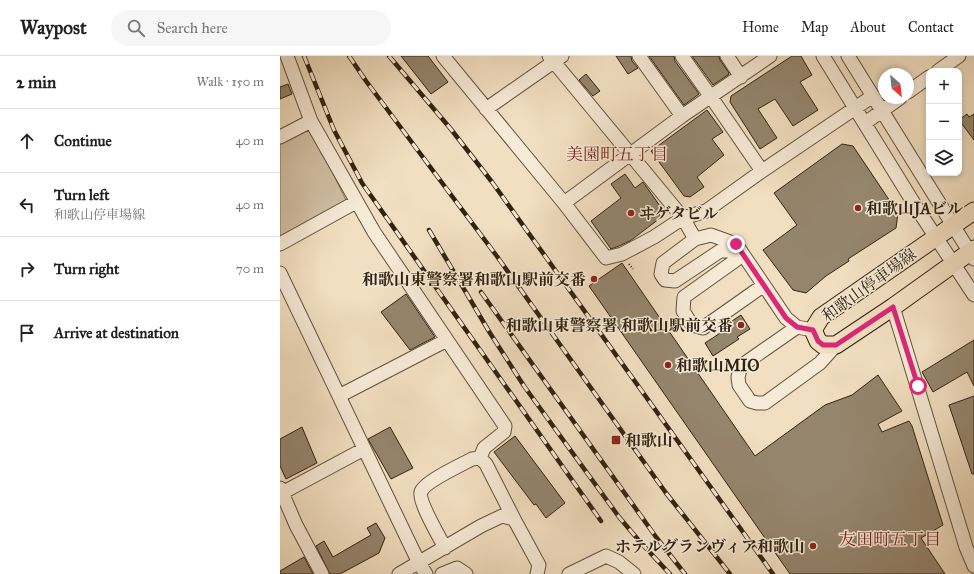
<!DOCTYPE html>
<meta charset="utf-8">
<style>
body{margin:0;font-family:"IM FELL Great Primer","Noto Serif JP",serif;background:#f6f6f6;color:#222}
.controls{position:absolute;right:12px;top:12px;display:grid;overflow:hidden;border-radius:8px;box-shadow:0 2px 6px #0003}
.controls button{width:36px;height:36px;display:grid;place-items:center;padding:0;border:0;border-bottom:1px solid #e0e0e0;background:#fff;color:#222;font:20px sans-serif}
.compass{position:absolute;left:598px;top:12px;width:36px;height:36px;border-radius:50%;background:#fff;box-shadow:0 2px 6px #0003;rotate:153deg}
.stop{position:absolute;width:12px;height:12px;margin:-9px;border:3px solid #db2777;border-radius:50%;background:#fff}
.stop.end{background:#db2777;border-color:#fff;box-shadow:0 1px 4px #0008}
.list{margin:0;padding:0;list-style:none}
h2{display:flex;justify-content:space-between;align-items:center;height:52px;margin:0;padding:0 16px;font-size:17px}
h2 small{font-size:13px;font-weight:400;color:#767676}
.list li{display:grid;grid-template-columns:26px 1fr auto;gap:12px;align-items:center;box-sizing:border-box;height:64px;padding:0 16px;border-top:1px solid #e0e0e0}
.list b{display:block;font-size:15px;white-space:nowrap}
.list p{margin:0;font-size:13px;white-space:nowrap;color:#767676}
.list em{font-size:13px;font-style:normal;color:#767676}
.icon{flex:none;width:22px;height:22px;fill:none;stroke:currentColor;stroke-width:2;stroke-linecap:round;stroke-linejoin:round}
.map{position:relative;flex:none;width:694px;height:518px;overflow:hidden}
header{display:flex;align-items:center;gap:24px;box-sizing:border-box;height:56px;padding:0 20px;background:#fff;border-bottom:1px solid #e0e0e0}
header strong{font-size:19px}
nav{display:flex;gap:22px;margin-inline-start:auto;font-size:14px}
.search{width:280px;height:36px;background:#f6f6f6;display:flex;align-items:center;gap:10px;box-sizing:border-box;padding:0 14px;border-radius:22px;color:#767676;font-size:15px}
main{display:flex}
aside{flex:1;background:#fff}
.map>svg:first-child{display:block}
</style>
<header>
<strong>Waypost</strong>
<div class="search"><svg class="icon" aria-label="search" viewBox="0 0 24 24"><circle cx="10" cy="10" r="6"/><path d="M15 15l6 6"/></svg>Search here</div>
<nav><a>Home</a><a>Map</a><a>About</a><a>Contact</a></nav>
</header>
<main>
<aside>
<h2>2 min<small>Walk · 150 m</small></h2>
<ul class="list">
<li><svg class="icon" aria-label="ahead" viewBox="0 0 24 24"><path d="M12 20V5M6 11l6-6 6 6"/></svg><div><b>Continue</b></div><em>40 m</em></li>
<li><svg class="icon" aria-label="left" viewBox="0 0 24 24"><path d="M17 20v-9H6M10 6l-5 5 5 5"/></svg><div><b>Turn left</b><p>和歌山停車場線</p></div><em>40 m</em></li>
<li><svg class="icon" aria-label="right" viewBox="0 0 24 24"><path d="M7 20v-9h11M14 6l5 5-5 5"/></svg><div><b>Turn right</b></div><em>70 m</em></li>
<li><svg class="icon" aria-label="arrive" viewBox="0 0 24 24"><path d="M6 21V4h12l-3 4 3 4H6"/></svg><div><b>Arrive at destination</b></div></li>
</ul>
</aside>
<div class="map">
<svg width="694" height="518" viewBox="0 0 694 518">
<rect width="100%" height="100%" fill="#f2dfc1"/>
<filter id="stains"><feTurbulence type="fractalNoise" baseFrequency=".005" numOctaves="4"/><feColorMatrix values="0 0 0 0 .2 0 0 0 0 .09 0 0 0 0 .02 0 0 0 .5 -.17"/></filter>
<radialGradient id="worn" r=".72"><stop offset=".6" stop-color="#630" stop-opacity="0"/><stop offset="1" stop-color="#630" stop-opacity=".3"/></radialGradient>
<!-- green -->
<path fill="#d1bfa3" stroke="#81715a" d="M31,73l35,71 -66,36v-92z"/>
<!-- building -->
<path fill="#95856d" stroke="#312312" d="M121,0h27l20,26 -17,12z
M336,0h15l1,5 6,7 -10,6z
M369,0h25l1,5 24,33 -15,11z
M412,0h27l1,4 9,13 -1,2 -15,10z
M512,0h9l11,19 -12,7 18,28 -25,16 -18,-27 -17,10 19,29 -17,11 -30,-47 1,-6z
M306,18l14,17 -7,5 -14,-16z
M8,28l4,10 -12,5v-12z
M427,54l16,22 -11,7 12,16 -27,22 7,10 -14,10 -6,-1 -33,-45z
M687,58l2,3 5,-3v26l-15,-20z
M562,88l11,2 45,67 -2,15 -48,31 1,2 -23,15 -20,17 -13,-3 -30,-40 34,-25 -23,-32z
M345,118l10,14 8,-6 17,24 -1,13 -29,22 -11,5 -8,3 -20,-28 30,-23 -10,-14z
M342,207l133,193 70,-51 27,-10 26,-20 24,36 -24,13 4,8 27,-11 3,5 31,99 -22,13 24,36h-155l-201,-288z
M126,238l29,43 -25,13 -29,-38z
M461,259l9,14 -13,8 2,2 -26,17 -8,-13 29,-19 -2,-3z
M694,284v46l-7,-14 -34,20 -11,-20z
M694,340v78h-2l-23,-69z
M22,371l15,36 -31,16 -6,-13v-27z
M110,371l23,41 -22,11 -23,-40z
M235,380l50,67 -19,15 -10,-14 -2,1 -40,-53z
M96,467l9,15 -6,15 -39,21h-10l-14,-28 8,-5 9,16 38,-22 -4,-7z
M24,501l9,17h-33v-3z"/>
<g fill="none" stroke-linecap="round" stroke-linejoin="round">
<!-- minor casing -->
<g stroke="#61523e" stroke-width="15">
<path id="minor" d="M7,0l24,65 63,111 131,194 -1,6 -20,16 -4,10
M163,0l121,147 42,55 16,-4 32,-17 29,-19 23,-7 56,-40 111,-75
M269,0l134,162 12,21
M359,0l43,60
M402,0l29,41 51,74
M447,0l14,21
M543,0l95,154 56,85
M568,0l126,203
M658,15l21,-15
M628,36l21,-15
M206,53l76,-53
M585,67l35,-25
M0,81l31,-16
M284,147l118,-87 88,-60
M0,188l76,-42
M461,195h-21l-45,30 -10,-1 -4,-6 2,-11 32,-24 16,-4 25,9 50,74 11,9 16,3
M463,199l-59,42 -1,14 9,14 11,3 61,-43
M0,217l139,290 7,11
M613,251l73,240 8,19
M517,271l-56,39 -3,11 1,8 11,16 7,2h8l55,-40 16,-18
M59,340l108,-56
M200,402l6,6 28,55
M0,432l16,37 26,49
M0,438l84,-45
M165,492c-5,-10 -27,-47 -24,-56 3,-10 40,-27 51,-33l8,-1
M119,518l82,-48 21,-10 12,3 25,46 -2,9
M162,518l15,-6 9,6
M289,518l37,-18 13,6 15,12"/>
</g>
<!-- major casing -->
<g stroke="#312312" stroke-width="19">
<path id="major" d="M694,155l-153,106 -8,13 5,11 5,4h13l57,-38 81,-58"/>
</g>
<!-- path -->
<path stroke="#312312" stroke-width="2" stroke-dasharray="1 2" stroke-linecap="butt" d="M349,208l4,5"/>
<!-- minor -->
<use href="#minor" stroke="#f7ead7" stroke-width="13"/>
<!-- major -->
<use href="#major" stroke="#f2dfc1" stroke-width="17"/>
<!-- rail casing -->
<g stroke="#312312" stroke-width="4.5">
<path id="rail" d="M24,0l30,74 28,53 239,338
M69,0l17,25 130,174 170,238 64,81
M109,0l61,72 42,54 281,392
M149,174l61,103 34,53 95,131 22,26 29,31
M201,236l175,245 29,37"/>
</g>
<!-- rail -->
<use href="#rail" stroke="#f7ead7" stroke-width="3" stroke-dasharray="9" stroke-linecap="butt"/>
</g>
<g fill="none" stroke-linecap="round" stroke-linejoin="round">
<!-- route -->
<path stroke="#db2777" stroke-width="5" d="M456,188l50,74 11,9 16,3 5,11 5,4h13l57,-38 25,79"/>
</g>
<!-- markers -->
<g fill="#8f2418" stroke="#f7ead7" stroke-width="1.5">
<circle cx="578" cy="152" r="4"/>
<circle cx="351" cy="157" r="4"/>
<circle cx="314" cy="223" r="4"/>
<circle cx="461" cy="269" r="4"/>
<circle cx="388" cy="309" r="4"/>
<rect x="331" y="379" width="10" height="10" rx="2"/>
<circle cx="533" cy="490" r="4"/>
</g>
<g text-anchor="middle" dominant-baseline="central" stroke-width="3" stroke-linejoin="round" paint-order="stroke">
<!-- poi labels -->
<g font-size="16" font-weight="bold" fill="#312312" stroke="#f7ead7" text-anchor="start">
<text x="586" y="152">和歌山JAビル</text>
<text x="359" y="157">ヰゲタビル</text>
<text x="306" y="223" text-anchor="end">和歌山東警察署和歌山駅前交番</text>
<text x="453" y="269" text-anchor="end">和歌山東警察署 和歌山駅前交番</text>
<text x="396" y="309">和歌山MIO</text>
<text x="345" y="384">和歌山</text>
<text x="525" y="490" text-anchor="end">ホテルグランヴィア和歌山</text>
</g>
<!-- street labels -->
<g font-size="16" fill="#312312" stroke="#f7ead7">
<text transform="translate(589 229) rotate(-36)">和歌山停車場線</text>
</g>
<!-- neighbourhood labels -->
<g font-size="17" fill="#7a1f14" stroke="#f7ead7">
<text x="337" y="98">美園町五丁目</text>
<text x="610" y="483">友田町五丁目</text>
</g>
</g>
<rect width="100%" height="100%" filter="url(#stains)"/>
<rect width="100%" height="100%" fill="url(#worn)"/>
</svg>
<div class="controls">
<button>+</button>
<button>−</button>
<button><svg class="icon" aria-label="layers" viewBox="0 0 24 24"><path d="M12 4l9 5-9 5-9-5zM3 14l9 5 9-5"/></svg></button>
</div>
<svg class="compass" viewBox="-18 -18 36 36"><path d="M0-13l5 13h-10z" fill="#e53935"/><path d="M0 13l5-13h-10z" fill="#767676"/></svg>
<div class="stop" style="left:638px;top:330px"></div>
<div class="stop end" style="left:456px;top:188px"></div>
</div>
</main>
